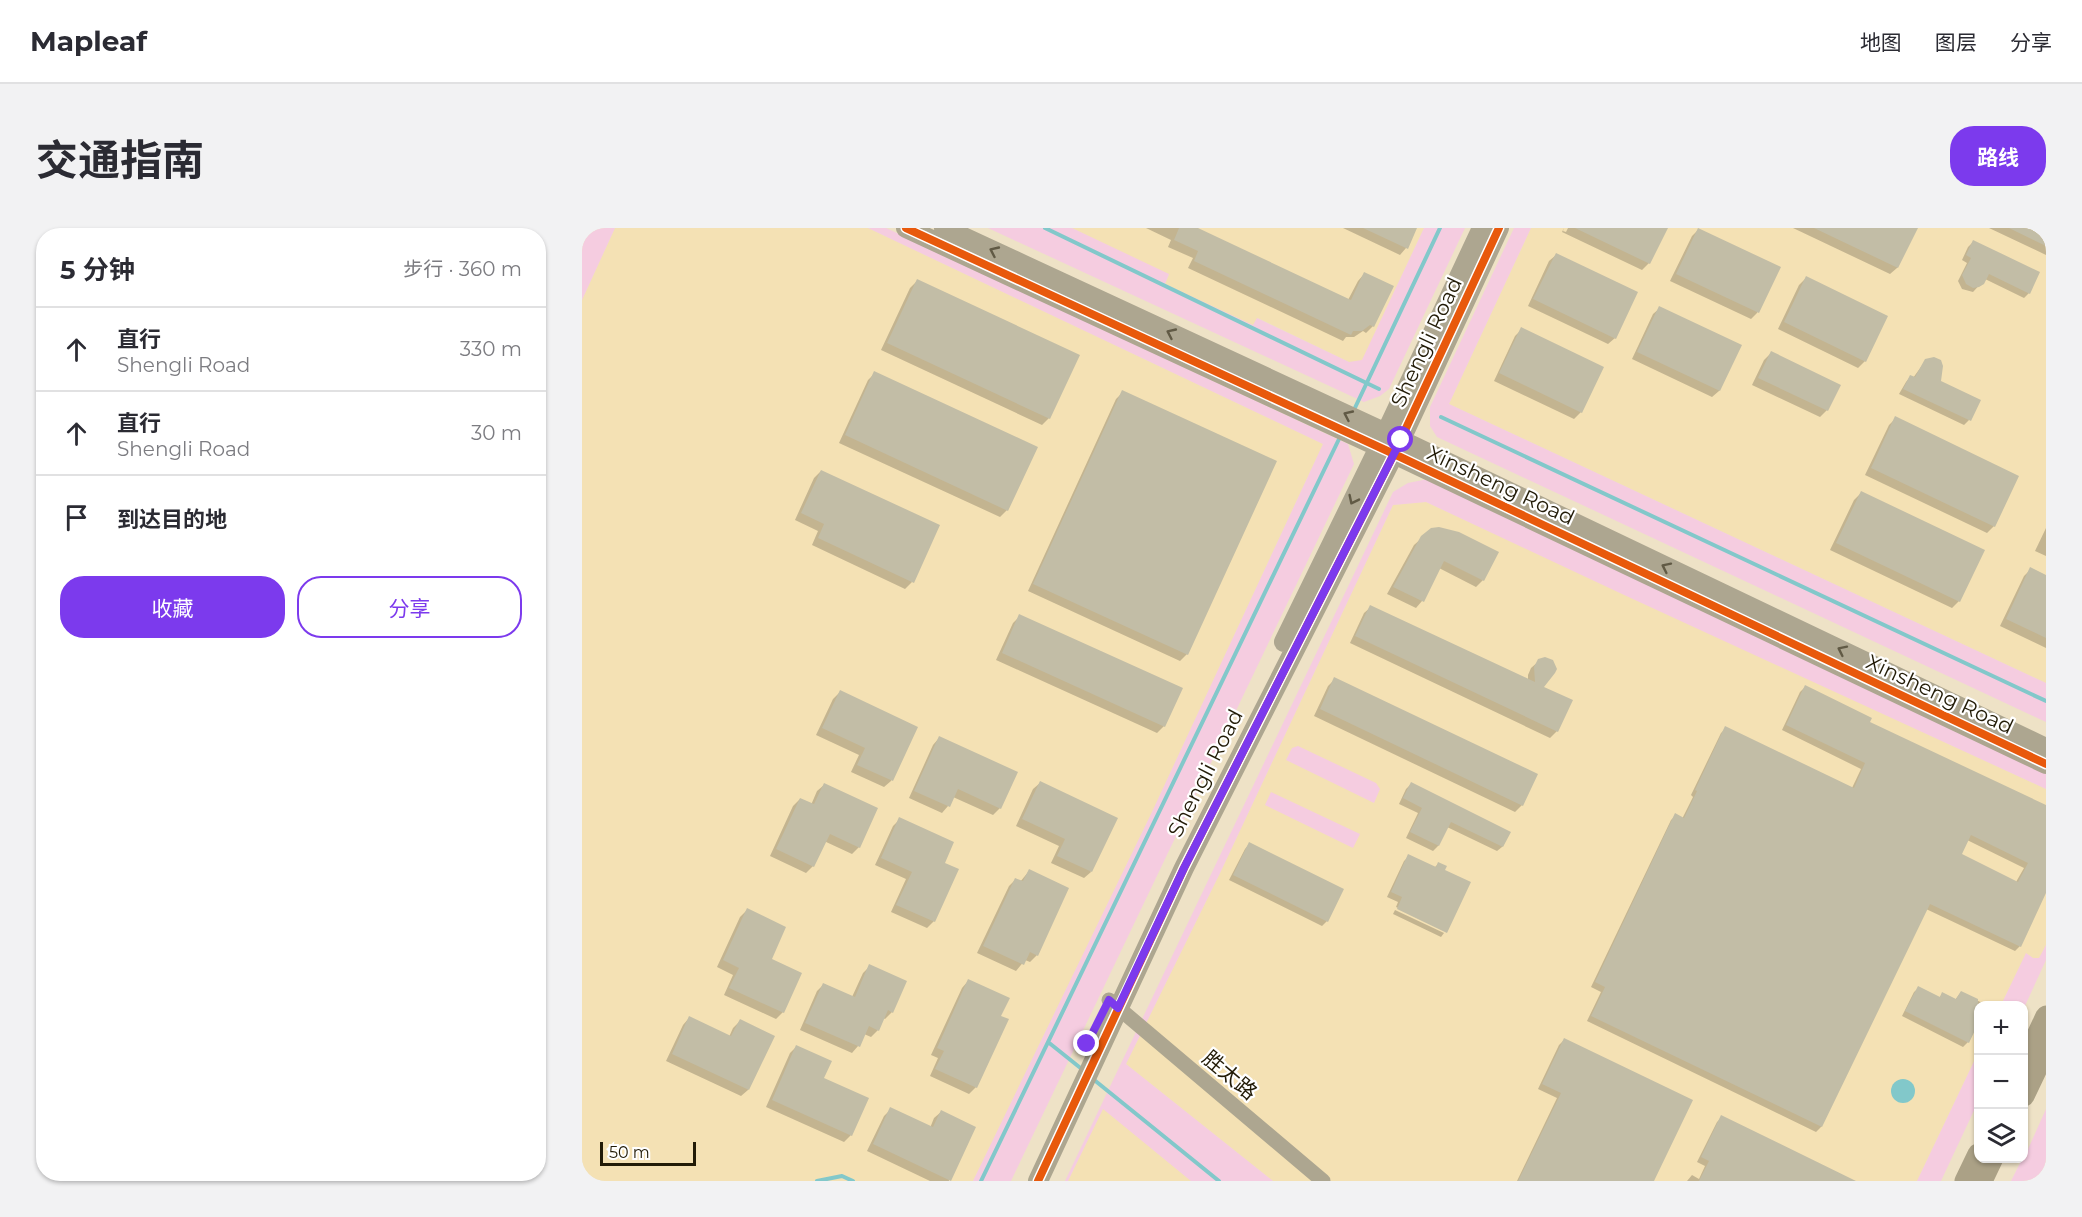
<!DOCTYPE html>
<html lang="zh">
<meta charset="utf-8">
<style>
body{margin:0;font-family:Montserrat,"Noto Sans SC",sans-serif;background:#f2f2f3;color:#2b2b33}
.controls{position:absolute;right:18px;bottom:18px;display:grid;overflow:hidden;border-radius:12px;box-shadow:0 2px 4px #0004}
.controls button{width:54px;height:54px;display:grid;place-items:center;padding:0;border:0;border-bottom:2px solid #e1e1e2;background:#fff;color:#2b2b33;font:30px sans-serif}
.scale{position:absolute;left:18px;bottom:15px;width:96px;box-sizing:border-box;padding-left:6px;border:3px solid #221b07;border-top:0;font-size:16px;line-height:21px;white-space:nowrap;color:#221b07;-webkit-text-stroke:4px #fff;paint-order:stroke}
.stop{position:absolute;width:18px;height:18px;margin:-14px;border:4px solid #7c3aed;border-radius:50%;background:#fff}
.stop.end{background:#7c3aed;border-color:#fff;box-shadow:0 2px 6px #0008}
.list{margin:0;padding:0;list-style:none}
h2{display:flex;justify-content:space-between;align-items:center;height:78px;margin:0;padding:0 24px;font-size:26px}
h2 small{font-size:20px;font-weight:400;color:#7c7c81}
.list li{display:grid;grid-template-columns:39px 1fr auto;gap:18px;align-items:center;box-sizing:border-box;height:84px;padding:0 24px;border-top:2px solid #e1e1e2}
.list b{display:block;font-size:22px;white-space:nowrap}
.list p{margin:0;font-size:20px;white-space:nowrap;color:#7c7c81}
.list em{font-size:20px;font-style:normal;color:#7c7c81}
.actions{display:flex;gap:12px;padding:18px 24px}
.actions a{flex:1;padding:14px 0;border:2px solid #7c3aed;border-radius:24px;text-align:center;font-size:21px;color:#7c3aed}
.actions .main{background:#7c3aed;color:#fff}
.icon{flex:none;width:33px;height:33px;fill:none;stroke:currentColor;stroke-width:2;stroke-linecap:round;stroke-linejoin:round}
.map{position:relative;flex:none;width:1464px;height:953px;overflow:hidden;border-radius:24px}
header{display:flex;align-items:center;gap:36px;box-sizing:border-box;height:84px;padding:0 30px;background:#fff;border-bottom:2px solid #e1e1e2}
header strong{font-size:28px}
nav{display:flex;gap:33px;margin-inline-start:auto;font-size:21px}
.intro{display:flex;align-items:center;justify-content:space-between;box-sizing:border-box;height:144px;padding:0 36px}
h1{margin:0;font-size:42px}
.button{padding:15px 27px;border-radius:24px;background:#7c3aed;color:#fff;font-size:21px;font-weight:700}
main{display:flex;gap:36px;padding:0 36px}
aside{flex:1;background:#fff;border-radius:24px;box-shadow:0 2px 4px #0004}
.map>svg:first-child{display:block}
</style>
<header>
<strong>Mapleaf</strong>
<nav><a>地图</a><a>图层</a><a>分享</a></nav>
</header>
<div class="intro"><h1>交通指南</h1><a class="button">路线</a></div>
<main>
<aside>
<h2>5 分钟<small>步行 · 360 m</small></h2>
<ul class="list">
<li><svg class="icon" aria-label="ahead" viewBox="0 0 24 24"><path d="M12 20V5M6 11l6-6 6 6"/></svg><div><b>直行</b><p>Shengli Road</p></div><em>330 m</em></li>
<li><svg class="icon" aria-label="ahead" viewBox="0 0 24 24"><path d="M12 20V5M6 11l6-6 6 6"/></svg><div><b>直行</b><p>Shengli Road</p></div><em>30 m</em></li>
<li><svg class="icon" aria-label="arrive" viewBox="0 0 24 24"><path d="M6 21V4h12l-3 4 3 4H6"/></svg><div><b>到达目的地</b></div></li>
</ul>
<div class="actions"><a class="main">收藏</a><a>分享</a></div>
</aside>
<div class="map">
<svg width="1464" height="953" viewBox="0 0 1464 953">
<rect width="100%" height="100%" fill="#eee2c6"/>
<!-- built -->
<path fill="#f4e1b4" d="M33,0h253l455,216 -171,368 -179,369h-391v-881z
M490,0h352l-62,133 -13,1 -91,-44 -5,8 -88,-42 4,-9z
M949,0h515v455l-597,-279z
M844,274l620,287v156l-6,13h-7l-7,-4 -25,51 -23,1v47l-61,128h-644l-147,-117 95,-193 172,-366z
M521,880l88,73h-123z"/>
<!-- green -->
<path fill="#f5cce0" d="M6,0h27l-33,72v-58z
M286,0h18l462,216 6,20 -343,717h-38l179,-369 171,-368z
M406,0h84l97,46 -4,10 88,41 4,-7 92,44 13,-2 62,-132h41l-76,161 -9,7 -16,6z
M932,0h17l-82,176 597,279v39l-609,-285 -7,-11v-19z
M846,251l618,290v20l-424,-195 -119,255 119,-255 -196,-92 -33,3 -172,366 -95,193 147,117h-82l-88,-72 -35,72h-3l328,-689 15,-9z
M716,518l78,37 4,6 -6,14 -88,-43 6,-12z
M689,564l89,42 -7,14 -88,-43z
M1464,717v15l-22,48v-2l-23,-1 25,-52 7,5h6z
M1396,825v49l-37,79h-24z
M1464,881v62l-5,10h-30l11,-22 2,-1z"/>
<!-- water -->
<path fill="#82c8ca" d="M1309 863a12 12 0 1 1 24 0a12 12 0 1 1-24 0Z"/>
<!-- shadow -->
<path fill="#0003" fill-rule="evenodd" d="M564,0h49l153,72 10,-19 6,-7 9,52 -7,7 -3,-2 -9,6h-8l-3,4 -155,-73 5,-10 -25,-11 3,-7z
M761,0h73l-10,20 -6,7z
M982,0l-1,3 3,1 2,-4h98l-17,35 -7,7 -80,-38z
M1211,0h123l-19,40 -7,6z
M1407,0h57v27z
M1116,2l81,38 -22,45 -6,6 -81,-38 22,-45z
M1391,14l56,51 -5,5 -39,-19 -12,13 -11,-3 -4,-8 9,-18 -5,-3 6,-13z
M974,27l59,83 -7,6 -80,-38 21,-45z
M1224,50l59,83 -7,7 -80,-39 21,-44z
M335,53l132,137 -7,7 -161,-75 29,-62z
M1078,80l80,38 -21,45 -7,6 -80,-38 21,-45z
M940,101l59,83 -7,7 -80,-38 21,-45z
M1189,125l56,57 -7,7 -68,-32 12,-25z
M1344,132l14,22 39,19 -10,19 -5,5 -65,-31 7,-12 4,-5 3,1z
M293,145l161,75 -29,62 -7,7 -161,-74 29,-63z
M541,164l152,70 -88,192 -7,7 -152,-70 88,-192z
M1314,190l98,108 -7,7 -122,-58 24,-50z
M239,243l91,111 -7,7 -93,-44 6,-14 -23,-11 19,-42z
M1279,265l98,108 -7,7 -122,-58 24,-50z
M1464,300v28l-11,-5z
M840,310l61,42 -7,7 -37,-19 -17,33 -6,7 -29,-14 27,-49z
M1449,341l15,8v71l-46,-22 24,-50z
M789,379l157,74v-6l3,-7 8,-7 3,26 15,44 -7,7 -200,-95 14,-30z
M438,388l144,110 -7,7 -161,-73 17,-37z
M753,451l187,126 -7,7 -201,-96 14,-30z
M1223,459l63,36 178,84v83l-26,56 -5,5 -89,-42 -105,218 -5,5 -229,-111 14,-29 -10,-5 80,-167 5,-5 6,4 11,-22 -2,-2 30,-62 5,-5 126,60 9,-19 -79,-39 18,-38zM1385,612l57,28 -8,14 -56,-28z
M258,464l76,35 -25,54 -7,6 -33,-15 8,-17 -43,-20 17,-36z
M357,510l61,70 -7,7 -40,-18 -5,9 -6,7 -33,-15 24,-53z
M458,555l51,89 -7,6 -33,-15 8,-17 -43,-20 17,-37z
M829,556l98,48 -7,15 -5,4 -50,-24 -9,19 -5,5 -27,-13 12,-25 -19,-9 7,-15z
M242,557l52,24 -17,38 -7,7 -28,-13 -11,25 -7,7 -36,-17 23,-50 7,-7 11,6 6,-14z
M318,591l43,45 14,6 -23,51 -7,7 -36,-16 15,-33 -31,-14 18,-39z
M667,616l78,77 -5,5 -93,-46 16,-31z
M827,628l25,12 4,-4 5,7 3,59 -50,-23 2,-5 -11,-5 17,-36z
M447,643l8,84 -7,7 -5,-2 -9,11 -39,-18 32,-67 7,-7 4,3z
M165,682l23,50 13,52 -7,7 -52,-24 9,-20 -16,-8 23,-50z
M813,682l49,23 -3,4 -48,-23z
M288,738l22,46 -7,7 -2,-1 -5,12 -7,7 -7,-3 -6,12 -6,7 -52,-23 17,-39 7,-7 28,13 11,-24z
M386,753l31,36 -23,70 -7,7 -39,-18 8,-18 -7,-3 31,-67z
M1337,760l20,10 3,-4 13,6 6,-8 25,13 -8,1v14l-10,22 -5,5 -61,-31 12,-24z
M107,790l40,19 4,-9 7,-7 8,69 -7,6 -75,-35 17,-36z
M982,812l88,141h-135l40,-83 -19,-9 21,-44z
M215,818l25,33 29,56 -7,7 -78,-35 24,-54z
M309,881l39,19 4,-10 7,-6 8,69h-19l-63,-30 17,-35z
M1140,889l130,64h-165l5,-6 7,4 6,-13 -8,-4 20,-40z"/>
<g fill="none" stroke-linecap="round" stroke-linejoin="round">
<!-- stream -->
<path stroke="#82c8ca" stroke-width="4" d="M463,0l334,161
M771,184l87,-184
M859,189l605,284
M466,814l35,28
M511,851l126,102
M235,953l25,-5 11,5
M399,953l359,-744"/>
</g>
<!-- building -->
<path fill="#c2bda6" fill-rule="evenodd" d="M597,0h19l153,72 13,-28 30,14 -20,41 -4,-2 -8,6h-9l-2,4 -157,-74 4,-10 -24,-11z
M781,0h54l-9,21z
M993,0h93l-18,36z
M1116,0l83,39 -22,46 -83,-39z
M1232,0h104l-20,40z
M1427,0h37v18z
M1391,12l67,32 -10,22 -41,-20 -5,10 -5,3 -6,1 -7,-4 -4,-9 9,-17 -5,-3z
M974,25l82,39 -22,47 -83,-40z
M1224,48l82,40 -22,46 -82,-40z
M335,51l163,76 -30,64 -163,-76z
M1077,78l83,39 -22,46 -83,-39z
M939,99l83,40 -22,46 -83,-40z
M1189,123l70,34 -13,26 -70,-33z
M1352,129l7,3 2,6 -2,15 40,19 -10,21 -68,-32 7,-14 5,2 10,-18z
M292,143l164,76 -30,64 -163,-76z
M540,162l155,71 -89,194 -155,-71z
M1313,188l124,60 -24,51 -124,-59z
M239,242l119,55 -26,58 -96,-45 6,-14 -23,-11z
M1279,263l124,59 -25,52 -124,-59z
M857,299l20,5 40,20 -15,29 -40,-20 -20,41 -31,-15 28,-51 10,-8z
M1448,339l16,8v63l-40,-19z
M788,377l165,77 -1,-15 4,-8 7,-2 8,3 4,9 -2,4 -11,14 29,13 -15,32 -203,-96z
M437,386l164,74 -18,39 -163,-74z
M752,449l204,97 -15,32 -203,-97z
M1223,457l67,33 -2,4 176,83v88l-25,54 -91,-43 -108,223 -231,-111 14,-29 -10,-5 80,-169 9,5 13,-27 -2,-1 30,-64 129,62 11,-25 -79,-38zM1389,607l57,28 -10,19 -56,-28z
M258,462l78,37 -25,54 -36,-16 8,-17 -43,-20z
M357,508l79,36 -17,37 -43,-20 -8,18 -36,-16z
M458,553l78,37 -26,54 -35,-16 8,-17 -43,-20z
M829,554l100,50 -8,15 -52,-25 -12,24 -29,-14 12,-24 -19,-10z
M242,555l54,25 -18,40 -30,-14 -16,33 -38,-18 24,-51 14,6z
M317,589l55,25 -9,21 14,6 -24,53 -39,-17 16,-33 -31,-14z
M667,614l95,47 -16,33 -95,-47z
M826,626l28,13 2,-5 9,4 -2,4 26,12 -24,51 -50,-24 5,-12 -11,-5z
M447,641l40,19 -31,68 -8,-4 -6,13 -41,-19 32,-68 8,3z
M165,680l39,19 -14,32 30,14 -18,40 -55,-25 10,-20 -16,-8z
M287,736l38,17 -14,32 -5,-3 -9,21 -10,-5 -9,21 -55,-24 18,-40 32,14z
M386,751l42,19 -9,18 8,3 -32,69 -42,-19 9,-18 -7,-3z
M1336,758l22,11 2,-5 14,7 5,-8 17,8v25l-9,19 -64,-32z
M107,788l42,20 9,-17 35,17 -26,54 -77,-36z
M982,810l129,62 -39,81h-136l43,-88 -19,-9z
M214,817l36,16 -8,17 45,20 -17,38 -80,-36z
M308,879l43,20 8,-17 35,17 -25,54 -78,-37z
M1139,887l135,66h-157l10,-20 -8,-4z"/>
<g fill="none" stroke-linecap="round" stroke-linejoin="round">
<!-- minor -->
<path stroke="#ada690" stroke-width="15" d="M527,772l214,181"/>
<!-- tertiary -->
<path stroke="#ada690" stroke-width="20" d="M324,0l488,226 652,310
M362,0l442,205 660,315
M702,414l102,-209 96,-205
M456,953l146,-313 210,-414 105,-226"/>
<!-- secondary -->
<path stroke="#aba186" stroke-width="21" d="M1442,835l22,-47
M1442,868l22,-46
M1383,953l13,-27
M1400,953l11,-23"/>
<!-- cycleway casing -->
<g stroke="#fff" stroke-width="11">
<path id="cycleway" d="M324,0l488,226 652,310
M456,953l146,-313 210,-414 105,-226"/>
</g>
<!-- cycleway -->
<use href="#cycleway" stroke="#e8590c" stroke-width="8"/>
</g>
<!-- one-way arrows -->
<defs><path id="oneway-chevron" d="M-2-3.5L2.5 0L-2 3.5" fill="none" stroke-width="1.6" stroke-linecap="round" stroke-linejoin="round" transform="scale(1.5)"/></defs>
<g stroke="#615a45">
<use href="#oneway-chevron" transform="translate(412 23) rotate(-155)"/>
<use href="#oneway-chevron" transform="translate(589 105) rotate(-155)"/>
<use href="#oneway-chevron" transform="translate(766 187) rotate(-155)"/>
<use href="#oneway-chevron" transform="translate(771 272) rotate(116)"/>
<use href="#oneway-chevron" transform="translate(1084 339) rotate(-154)"/>
<use href="#oneway-chevron" transform="translate(1260 422) rotate(-154)"/>
</g>
<g fill="none" stroke-linecap="round" stroke-linejoin="round">
<!-- route -->
<path stroke="#7c3aed" stroke-width="8" d="M505,816l22,-44 9,8 66,-140 217,-428"/>
</g>
<g text-anchor="middle" dominant-baseline="central" stroke-width="4.5" stroke-linejoin="round" paint-order="stroke">
<!-- street labels -->
<g font-size="21" fill="#221b07" stroke="#fff">
<text transform="translate(844 114) rotate(-65)">Shengli Road</text>
<text transform="translate(919 257) rotate(25)">Xinsheng Road</text>
<text transform="translate(1358 466) rotate(25)">Xinsheng Road</text>
<text transform="translate(623 545) rotate(-63)">Shengli Road</text>
<text transform="translate(648 847) rotate(40)">胜太路</text>
</g>
</g>
</svg>
<div class="controls">
<button>+</button>
<button>−</button>
<button><svg class="icon" aria-label="layers" viewBox="0 0 24 24"><path d="M12 4l9 5-9 5-9-5zM3 14l9 5 9-5"/></svg></button>
</div>
<div class="scale">50 m</div>
<div class="stop" style="left:819px;top:212px"></div>
<div class="stop end" style="left:505px;top:816px"></div>
</div>
</main>
